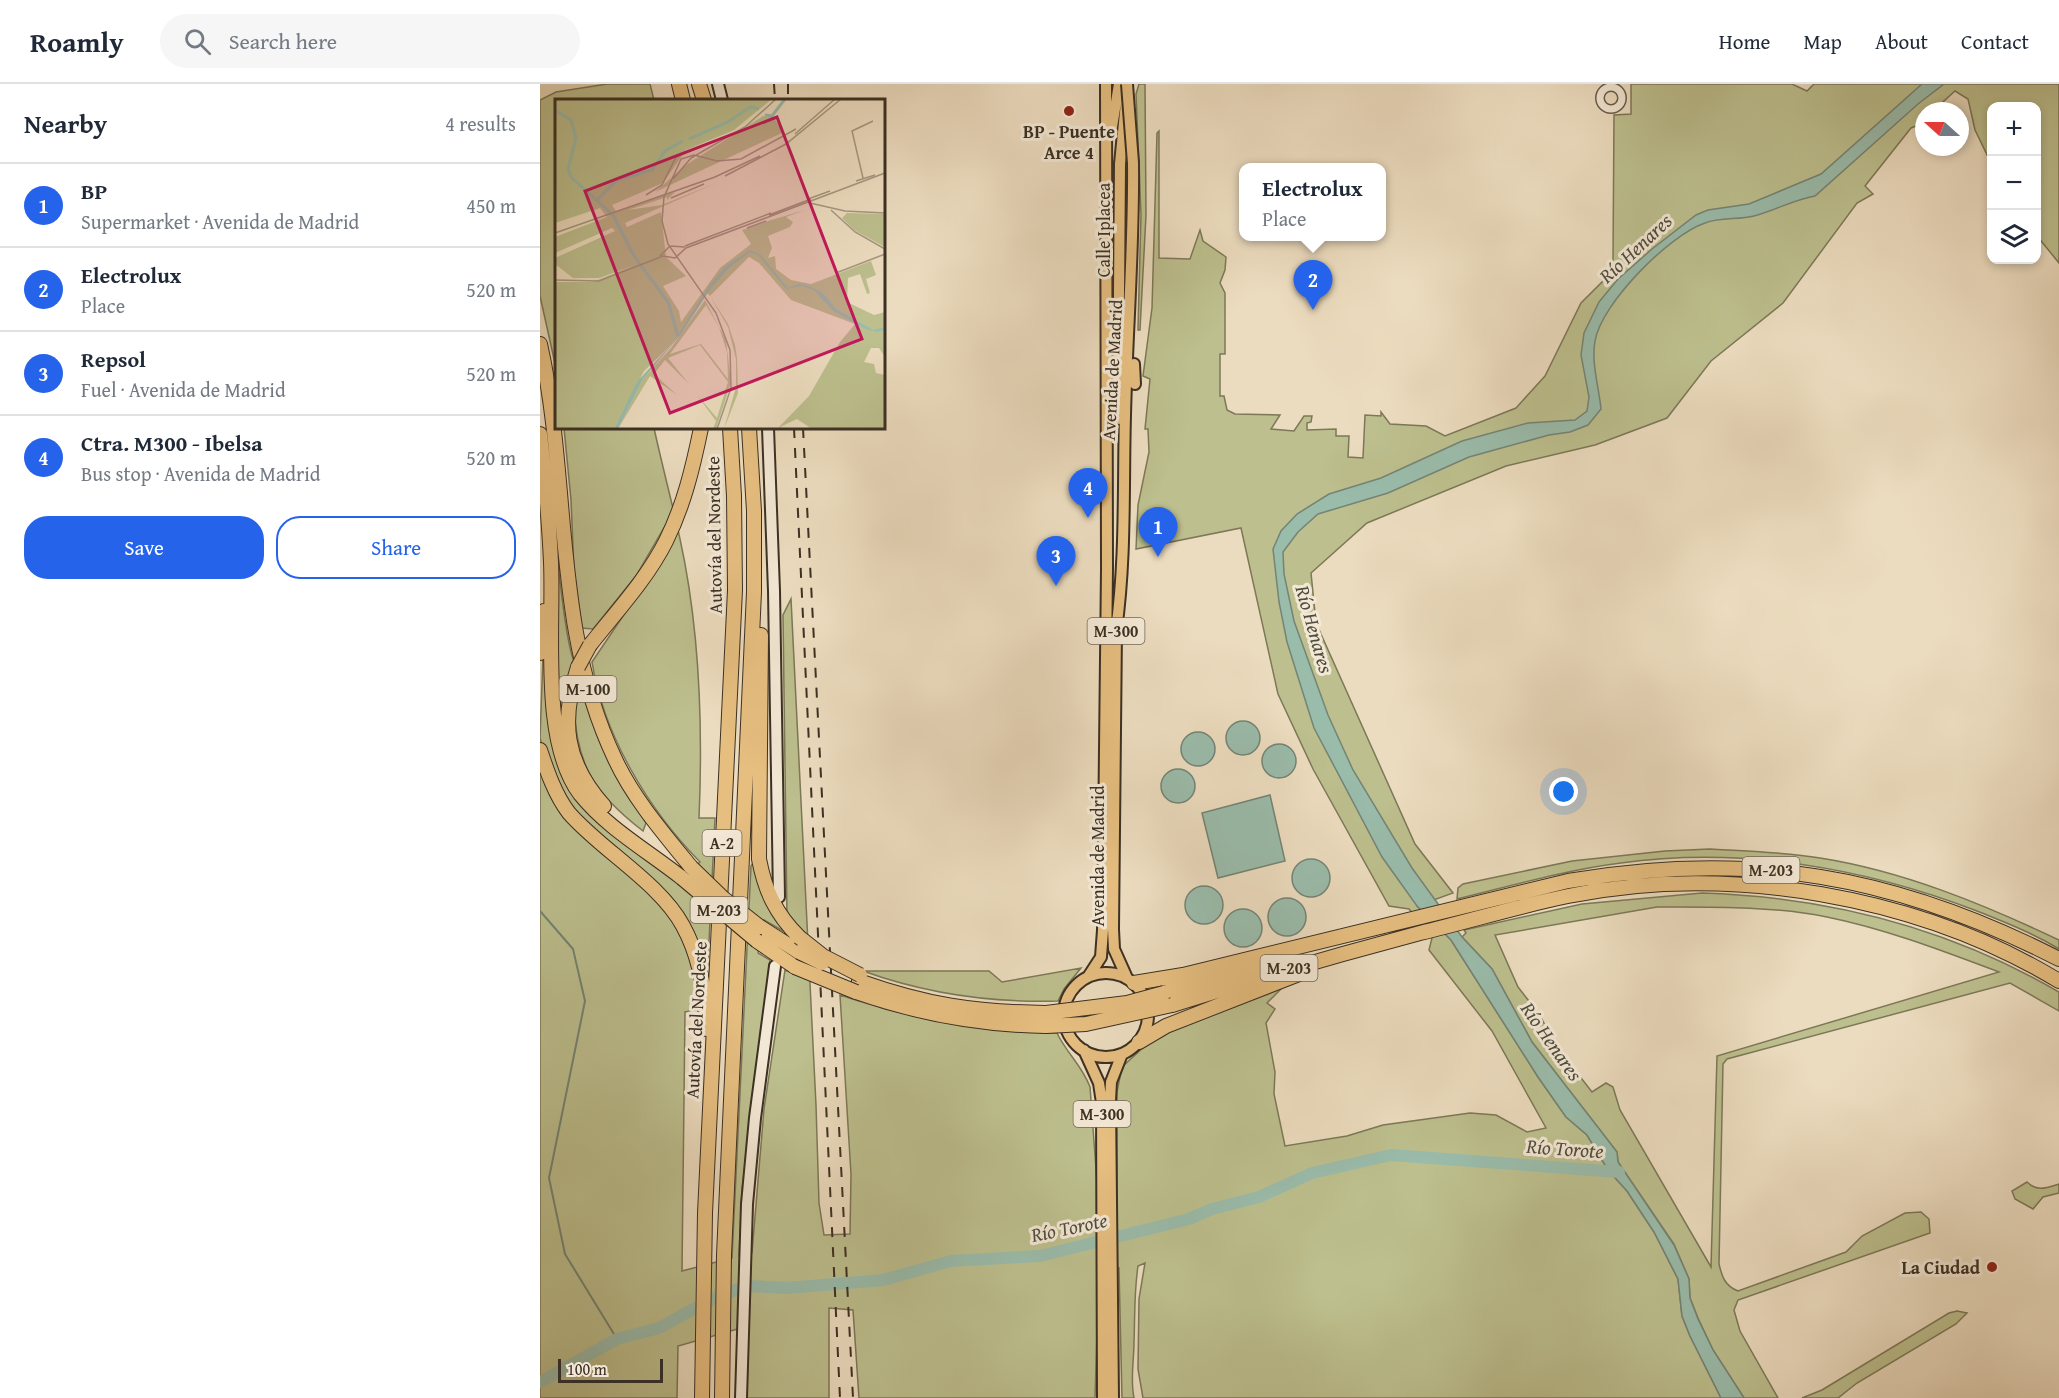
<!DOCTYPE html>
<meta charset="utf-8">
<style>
body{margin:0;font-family:"Gentium Book Plus",serif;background:#f6f6f7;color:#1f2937}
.controls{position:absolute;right:18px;top:18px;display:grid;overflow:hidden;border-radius:12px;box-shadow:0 3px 9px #0003}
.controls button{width:54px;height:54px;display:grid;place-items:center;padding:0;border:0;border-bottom:2px solid #e0e1e3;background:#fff;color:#1f2937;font:30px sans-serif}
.compass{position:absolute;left:1375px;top:18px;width:54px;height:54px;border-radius:50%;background:#fff;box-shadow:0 3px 9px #0003;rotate:291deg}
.scale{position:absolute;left:18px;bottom:15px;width:105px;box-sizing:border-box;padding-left:6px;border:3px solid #3b3023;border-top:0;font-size:16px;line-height:21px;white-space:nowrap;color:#3b3023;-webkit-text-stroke:4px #f3e8d5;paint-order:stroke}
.you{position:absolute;left:1024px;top:708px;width:21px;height:21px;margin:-15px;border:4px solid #fff;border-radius:50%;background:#1a73e8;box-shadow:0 0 0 9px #1a73e833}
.badge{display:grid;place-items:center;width:39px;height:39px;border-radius:50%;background:#2563eb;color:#fff;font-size:20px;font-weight:700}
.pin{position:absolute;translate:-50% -50px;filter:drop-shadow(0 2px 3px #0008)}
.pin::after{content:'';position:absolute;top:32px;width:21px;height:18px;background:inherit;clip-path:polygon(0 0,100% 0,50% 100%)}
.popup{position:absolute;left:699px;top:79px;width:147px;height:78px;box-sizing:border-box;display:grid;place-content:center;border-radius:12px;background:#fff;filter:drop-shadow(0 2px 4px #0005);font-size:20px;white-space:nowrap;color:#747a83}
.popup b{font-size:22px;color:#1f2937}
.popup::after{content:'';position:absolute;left:50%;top:100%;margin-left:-12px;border:12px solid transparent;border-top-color:#fff}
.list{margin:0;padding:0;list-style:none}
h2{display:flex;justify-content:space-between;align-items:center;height:78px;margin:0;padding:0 24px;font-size:26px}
h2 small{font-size:20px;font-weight:400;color:#747a83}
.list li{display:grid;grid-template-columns:39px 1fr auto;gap:18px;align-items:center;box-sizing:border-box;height:84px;padding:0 24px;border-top:2px solid #e0e1e3}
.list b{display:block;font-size:22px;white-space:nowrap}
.list p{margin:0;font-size:20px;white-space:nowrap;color:#747a83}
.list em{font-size:20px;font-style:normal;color:#747a83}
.actions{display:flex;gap:12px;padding:18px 24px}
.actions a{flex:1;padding:14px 0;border:2px solid #2563eb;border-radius:24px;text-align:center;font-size:21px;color:#2563eb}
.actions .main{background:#2563eb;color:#fff}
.icon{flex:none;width:33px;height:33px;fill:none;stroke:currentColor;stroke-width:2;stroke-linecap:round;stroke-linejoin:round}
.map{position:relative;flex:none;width:1519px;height:1314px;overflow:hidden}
header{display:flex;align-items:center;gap:36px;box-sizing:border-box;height:84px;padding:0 30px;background:#fff;border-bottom:2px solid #e0e1e3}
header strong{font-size:28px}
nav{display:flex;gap:33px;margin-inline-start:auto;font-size:21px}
.search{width:420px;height:54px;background:#f6f6f7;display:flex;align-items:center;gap:15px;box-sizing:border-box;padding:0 21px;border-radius:33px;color:#747a83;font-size:22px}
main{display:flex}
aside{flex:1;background:#fff}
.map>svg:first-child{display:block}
</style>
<header>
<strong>Roamly</strong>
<div class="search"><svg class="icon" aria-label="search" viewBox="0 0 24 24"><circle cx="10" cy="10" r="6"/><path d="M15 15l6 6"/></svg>Search here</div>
<nav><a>Home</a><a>Map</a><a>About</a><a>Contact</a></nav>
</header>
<main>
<aside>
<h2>Nearby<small>4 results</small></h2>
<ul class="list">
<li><span class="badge">1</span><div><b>BP</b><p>Supermarket · Avenida de Madrid</p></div><em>450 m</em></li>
<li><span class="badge">2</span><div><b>Electrolux</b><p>Place</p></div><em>520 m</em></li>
<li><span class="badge">3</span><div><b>Repsol</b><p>Fuel · Avenida de Madrid</p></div><em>520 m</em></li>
<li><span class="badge">4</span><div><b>Ctra. M300 - Ibelsa</b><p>Bus stop · Avenida de Madrid</p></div><em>520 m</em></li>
</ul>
<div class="actions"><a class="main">Save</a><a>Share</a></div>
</aside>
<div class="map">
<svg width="1519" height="1314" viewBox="0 0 1519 1314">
<rect width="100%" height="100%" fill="#ecdcbf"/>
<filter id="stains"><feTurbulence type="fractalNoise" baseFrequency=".00333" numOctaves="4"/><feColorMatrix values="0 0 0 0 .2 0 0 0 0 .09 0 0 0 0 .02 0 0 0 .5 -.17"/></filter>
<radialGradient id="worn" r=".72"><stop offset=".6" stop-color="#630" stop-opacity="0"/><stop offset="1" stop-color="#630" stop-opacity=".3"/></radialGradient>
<!-- green -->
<path fill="#bdbf8e" stroke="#7c7858" stroke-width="1.5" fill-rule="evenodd" d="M67,0h43l4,16h-98v268l-16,-72v-196l16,-8z
M599,0h6l1,131 -6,115h-2l3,-116 -5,-120z
M1091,0h161l15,7 7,-7h245v179l-22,-27 -1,-130h-44l-1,57 -16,-33 -7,-31 -13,-8 -22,20h-9v12l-13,5 -46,58 8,8 -16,9 -74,100 -72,58 -44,57 -72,27 -89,21 -139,57 -56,50 5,50 99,221 38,49 -36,13 34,34 87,137 28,40 21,18 21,35 19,21 27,41 24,47 4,37 8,20 31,62h-578l-5,-29 1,-70 6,-36 -7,3c-4,26 -3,50 -4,76 0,19 -4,37 0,56h-12l-3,-130 -20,2 -4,128h-236l-6,-88 -24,-2v90h-83l2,-72 -70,20 -1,52h-137v-626l23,42 69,60 39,42 19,39 12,54 -17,3 -3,259 50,-13 19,-392 3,-5 16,49 15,22 -21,-12 -6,33 12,7 -28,230 -3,66 13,-3 12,-144 21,-139 16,6v-45l-14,-14 -4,-302 8,-16 25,506 3,98 5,32 26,-1 1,-60 -11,-179c76,25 137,36 217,38 10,21 25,32 33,54l9,123 18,-1v-117l5,-25 34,-31 126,-48 -15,15 8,6 -9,14 9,49 -1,22 11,52 62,-10 36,-11 87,-12 26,2 31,17 19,-4 -54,-97 -63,-81 3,-12 -23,-29 -20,-3 -76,-137 -35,-75 -37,-166 -105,21 2,-44 11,-53 -1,-23h-3l5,-50 -7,-3 9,-68 5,-175 2,-2v127l31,1 10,-29 3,11 23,16 -1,13 -5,13 5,10v61h-5v42h4l3,14 8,4 45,1 -9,14 23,2 10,-15h8l-1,6 -4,1v7l29,-1v7h13l-1,21 15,1 2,-43 16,1v-4l9,12 36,2 19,10 71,-28 29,-32 36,-73 22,-22 10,-20 1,-146 17,-1z
M24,344h90c8,37 18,74 26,111 20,91 23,186 19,279h16l-8,165 -17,-51 -117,-121 -25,-42 -8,-31 4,-109c2,44 0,91 14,133l120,122 22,-22c-52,-53 -96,-126 -108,-200l81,-120 -8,-16 -29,50 -43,53 -11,-1 -8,-58 -3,-70z
M14,455c7,38 8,76 17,113 16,61 42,118 75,171l-3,8c-48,-37 -67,-65 -69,-127l-12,-9 -5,29z
M1170,765c37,2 74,3 110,9 83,13 163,46 239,82v9c-26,-16 -55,-27 -82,-38 -112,-43 -236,-65 -356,-48 -56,7 -110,23 -164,36l1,-11 5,-4 109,-23 93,-10z
M1162,809c127,4 247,35 357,99v19l-49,-28 -283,76 -4,5 -4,200c3,13 6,22 19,27l108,-39 16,-16 43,-23 16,-1 8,7 1,14 -192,67 -4,10 6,21 38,67h-34l-31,-48 -15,-32 -8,-20 -1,-19 -15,-35 -56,-82 -1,-10 -85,-110 -40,-73 -30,-32 4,-4 -2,-3 118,-26zM1117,823c57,0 115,-1 170,10 59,12 116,34 172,55l-282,84 -6,211 -91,-157 -7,-23 -7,-4 -14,9 -35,-45 -18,-33 -21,-27 -23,-52z
M541,884l-17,21 -6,12c-68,2 -131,-7 -195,-30h126l13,11z
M1487,1098c10,10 19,6 32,2v9l-16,4 -10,12 -18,-10 -3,-8z
M1417,1227l10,2 -11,11 -99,59 -19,15h-36l20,-8 127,-77z"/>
<!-- water -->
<path fill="#9abcab" stroke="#748475" stroke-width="1.5" d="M1382,0h22l-26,20 -103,92c-22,4 -39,14 -61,20 -15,4 -34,1 -49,7 -36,12 -104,81 -110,118 -4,21 4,47 6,68l-13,16 -18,7 -21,3 -80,22 -81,36 -70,21 -20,18 -15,20 1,22 10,47 34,94 25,55 59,98 50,69 30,32 40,73 85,110 1,10 56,83 15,34 1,19 8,21 15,31 31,48h-23l-31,-62 -8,-20 -4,-37 -24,-47 -27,-41 -19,-21 -21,-35 -21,-18 -28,-40 -87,-137 -34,-34 -35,-49 -68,-129 -27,-86 -8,-40 -6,-53 8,-18 16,-17 32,-20 52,-16 81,-37 66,-18 47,-3 12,-9 2,-14 -8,-42 3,-22 15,-31 19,-23 34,-30 44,-34 12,-5 41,-6 72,-30z
M686 654a17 17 0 1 1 34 0a17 17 0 1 1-34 0Z
M641 665a17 17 0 1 1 34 0a17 17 0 1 1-34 0Z
M722 677a17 17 0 1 1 34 0a17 17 0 1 1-34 0Z
M621 702a17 17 0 1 1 34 0a17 17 0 1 1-34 0Z
M730,711l15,66 -67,17 -16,-65z
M752 794a19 19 0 1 1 38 0a19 19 0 1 1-38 0Z
M645 821a19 19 0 1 1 38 0a19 19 0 1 1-38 0Z
M728 833a19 19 0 1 1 38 0a19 19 0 1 1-38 0Z
M684 844a19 19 0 1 1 38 0a19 19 0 1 1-38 0Z"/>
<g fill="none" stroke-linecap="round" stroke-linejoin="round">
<!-- stream -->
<path stroke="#748475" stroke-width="2" d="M0,827l33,38 12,52 -36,177 16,76 52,85"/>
<!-- river -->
<path stroke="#9abcab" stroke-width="12" d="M0,1298l77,-43 42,-11 57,-31 31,-11 40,2 96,-8 68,-19 89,-5 149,-37 23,-10 47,-12 53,-24 79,-18 228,17"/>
<!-- street casing -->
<g stroke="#675b4a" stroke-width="10">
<path id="street" d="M1060 14a11 11 0 1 1 22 0a11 11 0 1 1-22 0Z"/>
</g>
<!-- secondary casing -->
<g stroke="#3b3023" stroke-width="14">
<path id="secondary" d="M178,0l4,16
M228,344l6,163 5,306
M201,1314l6,-194 8,-86 20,-152"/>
</g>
<!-- primary casing -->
<g stroke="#3b3023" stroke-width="14">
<path id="primary" d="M572,43l7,-43
M594,280l1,20
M578,335l2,-255 6,-62
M524 931a42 42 0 1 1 84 0a42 42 0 1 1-84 0Z
M548,893l13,-20 2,-27 4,-362 -1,-484
M587,894l-13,-29 -1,-20 3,-299c10,-71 7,-144 9,-215 2,-85 9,-167 8,-252
M544,966l15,33 3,20 1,295
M573,1314l-3,-297 1,-19 11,-28"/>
</g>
<!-- highway casing -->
<g stroke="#3b3023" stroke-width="16">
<path id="highway" d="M139,0l4,16
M159,0l5,16
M0,260c31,139 12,283 75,415 18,39 49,75 76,108
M0,350c5,43 9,85 11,128 3,66 -11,179 29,232 27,34 68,57 102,84
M221,551l-2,224c6,32 17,55 40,78
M50,561c26,-33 57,-66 76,-104 18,-36 27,-74 35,-113
M0,569l4,-42
M38,583c-18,55 -13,95 26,139
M0,666c7,21 15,45 29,63 32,37 91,70 114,113 17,31 23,68 23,103
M220,843l39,25
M217,857l38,26
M319,897c68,24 115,31 187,32
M594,899l49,-8 385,-94c182,-31 327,-6 491,78
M316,908c63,22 123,33 190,34
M624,909l97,-29
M632,921c82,-26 165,-50 248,-72 50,-12 99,-27 148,-37 161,-33 351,0 491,85
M599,958l27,-16 133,-52
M162,1314l3,-185 30,-623 -1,-94 -4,-68
M182,1314l2,-143 30,-663v-81l-5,-83"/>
</g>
<!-- street -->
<use href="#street" stroke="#f3e8d5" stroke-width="7"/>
<!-- secondary -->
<use href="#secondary" stroke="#f3e8d5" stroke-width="10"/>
<!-- primary -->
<use href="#primary" stroke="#e6be80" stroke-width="10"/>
<!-- highway -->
<use href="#highway" stroke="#e6be80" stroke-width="14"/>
<!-- rail -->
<path stroke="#3b3023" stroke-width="2" stroke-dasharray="10 10" stroke-linecap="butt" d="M234,0l1,16
M248,0v16
M254,344l46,970
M263,344l50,970"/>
<!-- primary-bridge casing -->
<g stroke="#3b3023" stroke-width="14" stroke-linecap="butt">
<path id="primary-bridge" d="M587,0l6,79"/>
</g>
<!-- highway-bridge casing -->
<g stroke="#3b3023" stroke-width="16" stroke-linecap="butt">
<path id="highway-bridge" d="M38,583l12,-22
M151,783l32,31 37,29
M142,794l75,63
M259,853l24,19 37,19
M259,868l23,11
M255,883l61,25
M506,929l81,-10 37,-10
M506,942l40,-2 86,-19"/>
</g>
<!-- primary-bridge -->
<use href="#primary-bridge" stroke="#e6be80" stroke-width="10"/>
<!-- highway-bridge -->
<use href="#highway-bridge" stroke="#e6be80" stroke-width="14"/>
</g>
<!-- markers -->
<g fill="#8f2418" stroke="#f3e8d5" stroke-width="2">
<circle cx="529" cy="27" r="6"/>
<circle cx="1452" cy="1183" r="6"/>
</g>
<g text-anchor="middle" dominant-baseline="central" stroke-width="6" stroke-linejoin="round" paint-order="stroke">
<!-- shield labels -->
<g fill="#f3e8d5" stroke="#726758" stroke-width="1.5">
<rect x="547.5" y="534" width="57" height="26" rx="4.5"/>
<rect x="19.5" y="592" width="57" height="26" rx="4.5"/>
<rect x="162.5" y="746" width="39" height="26" rx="4.5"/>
<rect x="1202.5" y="773" width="57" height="26" rx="4.5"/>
<rect x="150.5" y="813" width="57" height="26" rx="4.5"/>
<rect x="720.5" y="871" width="57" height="26" rx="4.5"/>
<rect x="533.5" y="1017" width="57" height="26" rx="4.5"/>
</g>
<g font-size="16" font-weight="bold" fill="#3b3023">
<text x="576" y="547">M-300</text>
<text x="48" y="605">M-100</text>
<text x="182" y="759">A-2</text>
<text x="1231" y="786">M-203</text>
<text x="179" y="826">M-203</text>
<text x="749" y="884">M-203</text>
<text x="562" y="1030">M-300</text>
</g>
<!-- poi labels -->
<g font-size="18" font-weight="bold" fill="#3b3023" stroke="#f3e8d5">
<text x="529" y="47">BP - Puente<tspan x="529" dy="21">Arce 4</tspan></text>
<text x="1440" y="1183" text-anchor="end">La Ciudad</text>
</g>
<!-- street labels -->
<g font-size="18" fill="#3b3023" stroke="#f3e8d5">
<text transform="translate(563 146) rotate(-90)">Calle Iplacea</text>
<text transform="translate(572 286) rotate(-87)">Avenida de Madrid</text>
<text transform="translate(174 451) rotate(-91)">Autovía del Nordeste</text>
<text transform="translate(557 772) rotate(-90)">Avenida de Madrid</text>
<text transform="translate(156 936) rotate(-87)">Autovía del Nordeste</text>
</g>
<!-- water labels -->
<g font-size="20" font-style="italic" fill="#4e4c3e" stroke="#f3e8d5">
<text transform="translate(1095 164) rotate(-43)">Río Henares</text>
<text transform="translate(775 545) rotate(74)">Río Henares</text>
<text transform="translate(1012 957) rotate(55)">Río Henares</text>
<text transform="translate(1025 1064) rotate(4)">Río Torote</text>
<text transform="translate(529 1143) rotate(-12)">Río Torote</text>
</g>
</g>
<!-- overview -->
<g transform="translate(15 15)">
<rect width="330" height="330" fill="#ecdcbf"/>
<path d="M0,0h217l-38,31 -48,20 -23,33 -51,22 4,6 59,-19 -8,8v-3l-39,13 34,-5 54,-22 -91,40 2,4 34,-15 5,45 20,19 -23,10 16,25 2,11 39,-54 31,-24 -9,-14 26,-9 37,-11 -19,7 7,5 -3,5 -22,9 4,12 -4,10 7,-2 1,13 15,11 20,4 60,-23 5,14 -10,4 4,14 -3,1 -7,-20 -12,4 -1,24 27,13 11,-3v45l-6,-9h-8l-7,14 10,2 2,9 9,2v54h-73l-15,-10 -19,9 31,-32 31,-54 15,-18 -64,-24 -32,-37 -10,-6 -39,39 -4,-4 -34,52 -28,27 -30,58h-59v-147h38l42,-17 -36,13h-26l-18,-14v-6l60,-27 -3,-3 -57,25v-16l52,-20 -7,-9 -45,15zM208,17l10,1 11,15 -129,60 31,-27zM292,114l38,1v33l-31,-17 -12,-12zM155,197l18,28 7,21 2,13 1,35 -14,36 12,-42v-28l-8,-32zM150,201l21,40 5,42 -15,47h-3l3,-8 -19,-26 20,23 11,-36 -28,-37 -32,13 21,26 -24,-24 -11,14 23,21 -27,-19 -32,53 25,-50 28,-31zM151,206l13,22 8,25 1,27 -27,-35 -31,10z" fill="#bdbf8e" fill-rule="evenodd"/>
<path d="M195,151l11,5 27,33 11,-4 10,2 14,7 13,16 37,21 12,-3v3l-8,2 -12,-3 -33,-19 -18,-20 -12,-4 -16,3 -28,-34 -8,-3 -21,16 -18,20 -30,46 -38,45 -25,50h-4l23,-47 35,-38 39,-61 15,-17z" fill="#9abcab"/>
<path fill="none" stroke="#9abcab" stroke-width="3" d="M0,11l16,10 5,18 -8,31 3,8 42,38 21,41 34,46 10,34M210,16l7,1 13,-17M134,40l39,-17 22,-15 9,2M43,100l19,-19 35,-10 13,-19 18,-10"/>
<path fill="none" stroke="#a59781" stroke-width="1.5" d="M240,35l40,-35M170,77l61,-32 55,-45M308,79l-11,-47 21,-10M118,80l18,-21 54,-31 31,-28M301,82l19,-6M91,96l16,-10 14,-28 29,-12M116,99l33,-14M253,100l22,-8M255,104l35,8 40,2M276,111l24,22 30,17M214,116l42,-16M192,129l19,-7M0,134l160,-56 45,-21M130,147l86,-33M105,157l10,-10 15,1M281,174l49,-19M0,181l44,1 64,-25 12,2 11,-10 199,-75M162,330l14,-41 -1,-38 -14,-37 -48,-69 -6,-23 2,-24 17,-38 13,-4 23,6 24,-2 55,-30"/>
<path fill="#c2185b" fill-opacity="0.15" stroke="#c2185b" stroke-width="3" d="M222,18l85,222 -192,74 -85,-222z"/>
<rect width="330" height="330" fill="none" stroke="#3b3023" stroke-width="3"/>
</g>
<rect width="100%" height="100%" filter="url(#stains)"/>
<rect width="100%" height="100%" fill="url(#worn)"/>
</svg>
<div class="controls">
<button>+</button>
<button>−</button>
<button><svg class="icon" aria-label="layers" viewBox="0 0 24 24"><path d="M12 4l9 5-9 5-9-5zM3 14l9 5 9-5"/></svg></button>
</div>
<svg class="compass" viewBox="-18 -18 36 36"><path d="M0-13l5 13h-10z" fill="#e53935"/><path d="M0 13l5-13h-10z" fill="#747a83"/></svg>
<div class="scale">100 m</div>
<div class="you"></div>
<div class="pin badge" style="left:618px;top:473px">1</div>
<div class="pin badge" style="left:773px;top:226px">2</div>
<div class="popup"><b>Electrolux</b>Place</div>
<div class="pin badge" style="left:516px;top:502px">3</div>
<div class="pin badge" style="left:548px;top:434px">4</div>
</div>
</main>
